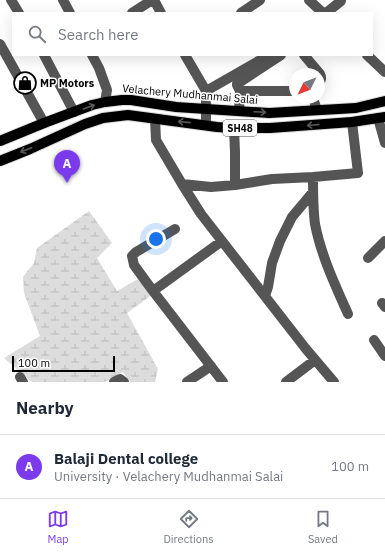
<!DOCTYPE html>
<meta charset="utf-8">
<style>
body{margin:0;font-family:"IBM Plex Sans",sans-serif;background:#f6f6f7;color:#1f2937}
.compass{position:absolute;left:289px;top:68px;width:36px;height:36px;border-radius:50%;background:#fff;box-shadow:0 4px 16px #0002;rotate:227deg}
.scale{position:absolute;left:12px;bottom:10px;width:103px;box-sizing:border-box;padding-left:4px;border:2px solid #000;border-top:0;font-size:11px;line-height:14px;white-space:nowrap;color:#000;-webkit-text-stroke:3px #fff;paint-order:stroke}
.you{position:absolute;left:156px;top:239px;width:14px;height:14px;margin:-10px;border:3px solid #fff;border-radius:50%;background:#1a73e8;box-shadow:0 0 0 6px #1a73e833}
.badge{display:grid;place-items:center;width:26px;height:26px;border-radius:50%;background:#7c3aed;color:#fff;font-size:13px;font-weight:700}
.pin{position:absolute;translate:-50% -33px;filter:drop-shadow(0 1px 2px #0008)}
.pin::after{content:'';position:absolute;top:21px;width:14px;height:12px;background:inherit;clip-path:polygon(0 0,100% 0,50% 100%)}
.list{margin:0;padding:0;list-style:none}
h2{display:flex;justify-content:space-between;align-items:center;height:52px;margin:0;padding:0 16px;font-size:17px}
h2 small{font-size:13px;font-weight:400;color:#747a83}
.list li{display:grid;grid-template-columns:26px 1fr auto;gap:12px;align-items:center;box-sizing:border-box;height:64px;padding:0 16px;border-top:1px solid #e0e1e3}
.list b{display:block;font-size:15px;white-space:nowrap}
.list p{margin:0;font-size:13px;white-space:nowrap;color:#747a83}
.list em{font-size:13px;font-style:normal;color:#747a83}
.icon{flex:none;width:22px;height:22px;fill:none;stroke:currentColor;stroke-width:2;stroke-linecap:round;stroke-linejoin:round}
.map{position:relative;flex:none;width:385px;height:382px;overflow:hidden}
.search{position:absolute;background:#fff;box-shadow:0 4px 16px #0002;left:12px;right:12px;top:12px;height:44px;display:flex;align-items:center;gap:10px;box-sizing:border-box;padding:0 14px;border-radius:0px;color:#747a83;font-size:15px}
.sheet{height:116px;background:#fff}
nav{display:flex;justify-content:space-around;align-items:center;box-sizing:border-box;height:56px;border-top:1px solid #e0e1e3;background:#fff;font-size:11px;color:#747a83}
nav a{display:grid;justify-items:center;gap:2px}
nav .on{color:#7c3aed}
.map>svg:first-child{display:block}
</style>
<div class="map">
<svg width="385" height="382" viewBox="0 0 385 382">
<defs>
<pattern id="wetland-marsh" width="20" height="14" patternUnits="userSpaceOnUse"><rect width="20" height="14" fill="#dcdcdc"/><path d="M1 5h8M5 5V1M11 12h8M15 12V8" fill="none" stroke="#bbb"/></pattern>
</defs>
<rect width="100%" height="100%" fill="#fff"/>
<!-- wetland -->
<path fill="url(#wetland-marsh)" d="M89,211l23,32 -15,15 20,33 21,-12 14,16 -25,18 31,56 -3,13h-25l-7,-10 -18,10h-73l-28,-24 36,-22 -16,-43 -1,-16 11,-14 3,-15z"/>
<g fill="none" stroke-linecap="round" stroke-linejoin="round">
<!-- major casing -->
<g stroke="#dbdbdb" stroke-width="12">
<path id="major" d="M0,141l44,-18 48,-18 13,-3 17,-2h9l45,7 93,6 87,-5 29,-7
M0,161l30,-12 55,-25 18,-6 25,-3 89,12 17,1h36l82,-6 33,-5"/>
</g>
<!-- minor -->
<path stroke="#555" stroke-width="10" d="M11,0l8,13
M63,0l7,13
M154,0l7,13
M309,0l14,13
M132,13l20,-13
M241,13l19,-13
M326,13l15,-12
M0,44l44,79
M44,55l30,57
M92,55l7,13 8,22 -2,12
M185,55l21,36v34
M304,55l16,19c2,4 1,6 -1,10
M367,55l18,17
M237,84l44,-29
M237,85l3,6 -1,20
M206,91l63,-36
M240,91h55
M313,98l4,12
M378,118l7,25
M155,119l1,21 26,44 19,30 105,135 28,33
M313,177c0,16 0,32 2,47 6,31 20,61 33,90
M182,184l29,3 24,-2v-33l-1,-24
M235,185l37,-6 41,-2 45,-4 -6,-51
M222,241l-69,50 70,91
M368,258l17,-17
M153,291l-19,-26 -2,-9 4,-4 39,-23
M265,296l3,-9 4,-24 8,-22 12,-24 21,-25
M382,303l3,4
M374,340l11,16
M20,377l3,5
M114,382l6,-3 4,3
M187,382l24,-16
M286,382l29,-22"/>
<!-- major -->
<use href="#major" stroke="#000" stroke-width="10"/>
</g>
<!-- one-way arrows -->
<defs><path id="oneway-shaft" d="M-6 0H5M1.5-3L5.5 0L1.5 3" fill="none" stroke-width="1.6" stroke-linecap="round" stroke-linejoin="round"/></defs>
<g stroke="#595959">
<use href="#oneway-shaft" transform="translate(89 107) rotate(-20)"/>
<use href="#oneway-shaft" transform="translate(260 112) rotate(3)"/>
<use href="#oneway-shaft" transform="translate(184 122) rotate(-174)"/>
<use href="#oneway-shaft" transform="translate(313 125) rotate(175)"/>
<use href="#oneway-shaft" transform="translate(26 150) rotate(159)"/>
</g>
<!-- icons -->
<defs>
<g id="shop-ring" transform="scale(1.15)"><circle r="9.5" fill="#fff" stroke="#000" stroke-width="1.5"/><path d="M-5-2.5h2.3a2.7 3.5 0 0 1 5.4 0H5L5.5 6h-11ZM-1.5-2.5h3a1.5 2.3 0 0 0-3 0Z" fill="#000"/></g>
</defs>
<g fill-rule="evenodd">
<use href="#shop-ring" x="25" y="83"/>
</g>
<g text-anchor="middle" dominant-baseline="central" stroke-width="3" stroke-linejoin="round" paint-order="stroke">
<!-- shield labels -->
<rect fill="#fff" stroke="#4c4c4c" stroke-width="1" x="223" y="120" width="34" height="16" rx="3"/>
<g font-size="10" font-weight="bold" fill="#000">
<text x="240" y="128">SH48</text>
</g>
<!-- poi labels -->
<g font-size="11" font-weight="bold" fill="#000" stroke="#fff" text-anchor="start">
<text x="40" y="83">MP Motors</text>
</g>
<!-- street labels -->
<g font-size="11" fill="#000" stroke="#fff">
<text transform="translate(190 94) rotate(5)">Velachery Mudhanmai Salai</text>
</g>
</g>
</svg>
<svg class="compass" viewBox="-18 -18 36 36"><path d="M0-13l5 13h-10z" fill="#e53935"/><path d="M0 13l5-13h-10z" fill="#747a83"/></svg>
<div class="scale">100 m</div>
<div class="you"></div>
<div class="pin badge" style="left:67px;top:183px">A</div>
<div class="search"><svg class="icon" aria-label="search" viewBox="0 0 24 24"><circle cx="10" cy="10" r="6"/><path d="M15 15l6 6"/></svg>Search here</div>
</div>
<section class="sheet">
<h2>Nearby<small></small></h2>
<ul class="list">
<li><span class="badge">A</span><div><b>Balaji Dental college</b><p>University · Velachery Mudhanmai Salai</p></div><em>100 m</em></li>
</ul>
</section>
<nav>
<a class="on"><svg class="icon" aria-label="map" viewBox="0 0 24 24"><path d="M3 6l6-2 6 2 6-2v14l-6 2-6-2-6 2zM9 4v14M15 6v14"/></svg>Map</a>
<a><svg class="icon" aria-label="directions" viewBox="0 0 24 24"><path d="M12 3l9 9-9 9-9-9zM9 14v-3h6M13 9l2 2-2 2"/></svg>Directions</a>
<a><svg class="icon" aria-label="saved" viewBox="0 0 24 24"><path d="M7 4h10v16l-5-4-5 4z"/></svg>Saved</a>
</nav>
